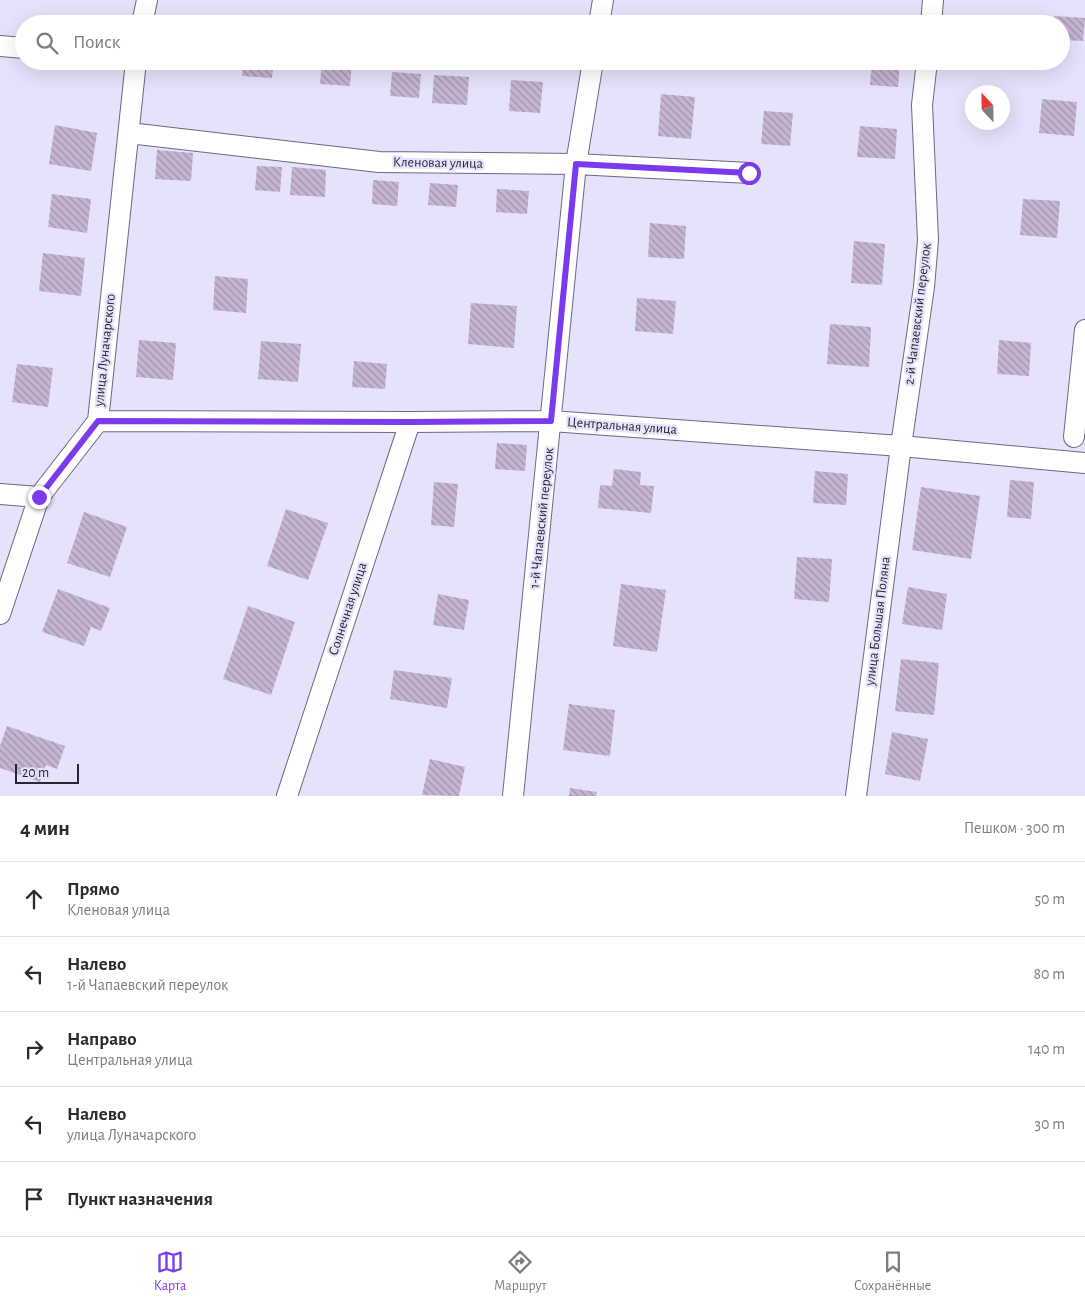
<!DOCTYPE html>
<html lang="ru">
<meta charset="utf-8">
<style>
body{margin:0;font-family:"Alegreya Sans",sans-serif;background:#f2f2f3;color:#2b2b33}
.compass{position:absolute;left:965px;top:85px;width:45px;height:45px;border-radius:50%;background:#fff;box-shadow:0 5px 20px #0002;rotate:338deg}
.scale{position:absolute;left:15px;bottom:12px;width:64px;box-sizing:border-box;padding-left:5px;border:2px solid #282632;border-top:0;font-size:14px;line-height:18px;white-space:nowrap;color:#282632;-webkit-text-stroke:4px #e5e2fb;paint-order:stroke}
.stop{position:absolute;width:15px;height:15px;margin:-11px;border:4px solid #7c3aed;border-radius:50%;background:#fff}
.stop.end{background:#7c3aed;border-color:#fff;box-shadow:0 1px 5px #0008}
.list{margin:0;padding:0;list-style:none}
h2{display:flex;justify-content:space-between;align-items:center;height:65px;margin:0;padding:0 20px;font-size:21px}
h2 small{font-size:16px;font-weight:400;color:#7c7c81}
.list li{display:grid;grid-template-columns:32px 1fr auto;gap:15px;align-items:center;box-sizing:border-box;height:75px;padding:0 20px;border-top:1px solid #e1e1e2}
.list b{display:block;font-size:19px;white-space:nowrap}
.list p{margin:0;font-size:16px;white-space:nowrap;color:#7c7c81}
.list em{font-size:16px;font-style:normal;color:#7c7c81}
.icon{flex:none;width:28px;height:28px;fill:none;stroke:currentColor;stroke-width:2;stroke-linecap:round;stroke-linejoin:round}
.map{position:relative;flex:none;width:1085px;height:796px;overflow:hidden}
.search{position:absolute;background:#fff;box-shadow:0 5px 20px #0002;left:15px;right:15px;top:15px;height:55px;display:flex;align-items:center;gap:12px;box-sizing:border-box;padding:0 18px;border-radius:28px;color:#7c7c81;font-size:19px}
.sheet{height:440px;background:#fff}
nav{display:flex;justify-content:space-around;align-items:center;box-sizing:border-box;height:70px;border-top:1px solid #e1e1e2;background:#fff;font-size:14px;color:#7c7c81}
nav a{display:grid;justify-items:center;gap:2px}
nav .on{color:#7c3aed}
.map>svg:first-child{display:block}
</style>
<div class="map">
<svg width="1085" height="796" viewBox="0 0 1085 796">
<defs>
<pattern id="building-back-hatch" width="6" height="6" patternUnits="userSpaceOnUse" patternTransform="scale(1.25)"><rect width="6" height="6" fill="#c6b5d0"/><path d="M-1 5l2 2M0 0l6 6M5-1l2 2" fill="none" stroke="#a193a9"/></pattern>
</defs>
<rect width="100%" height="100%" fill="#e5e2fb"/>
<!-- building -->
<path fill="url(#building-back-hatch)" d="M1054,16l31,2 -2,23 -22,-1v-16h-7z
M172,61h30v5l-30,-2z
M243,61h31l-2,17 -30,-2z
M322,61h30l-2,25 -30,-2z
M872,61h28l-2,26 -28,-2z
M392,72l29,2 -2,24 -29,-2z
M434,75l35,2 -2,28 -35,-2z
M511,80l32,2 -3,31 -31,-2z
M661,94l34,3 -4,42 -33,-3z
M1042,99l35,3 -3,34 -35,-3z
M764,111l29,2 -3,33 -29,-2z
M55,125l42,8 -6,38 -42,-7z
M860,126l37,3 -2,30 -38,-2z
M157,150l36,3 -2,28 -36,-2z
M257,166l25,1 -2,25 -25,-2z
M292,167l34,3 -1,27 -35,-2z
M373,180l26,2 -2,24 -25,-2z
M430,183l28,2 -2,22 -28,-2z
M497,189l32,2 -2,23 -31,-2z
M52,194l39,5 -4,34 -39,-6z
M1023,199l37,2 -3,37 -37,-3z
M650,223l36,3 -2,33 -36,-2z
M854,241l31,3 -3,41 -31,-2z
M43,253l42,5 -4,38 -42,-5z
M215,276l33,3 -2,34 -33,-3z
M637,298l39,3 -3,33 -38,-3z
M471,303l46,3 -3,42 -46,-4z
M830,324l41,3 -2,40 -42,-3z
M139,340l37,3 -3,37 -37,-3z
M999,340l32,3 -2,33 -32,-2z
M261,341l40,3 -3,38 -40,-3z
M354,361l33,3 -2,25 -33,-2z
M17,364l36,4 -5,39 -36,-5z
M497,443l30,2 -2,26 -30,-2z
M614,469l27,3 -1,13 14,1 -3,27 -53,-5 2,-23 12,1z
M815,471l33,3 -2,31 -33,-2z
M1010,480l24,2 -3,37 -24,-2z
M434,482l24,2 -4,43 -23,-2z
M921,487l59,9 -9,63 -59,-9z
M286,509l42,14 -20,57 -41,-14z
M84,512l43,15 -17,50 -43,-14z
M797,557l35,2 -3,43 -35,-3z
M621,584l45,6 -9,62 -44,-6z
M908,587l39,7 -5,36 -40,-6z
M58,589l52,19 -9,23 -10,-4 -7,19 -42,-14z
M438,594l31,6 -5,30 -31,-5z
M248,606l47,16 -24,73 -48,-16z
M901,659l38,4 -5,52 -39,-4z
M394,670l58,8 -5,30 -57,-9z
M569,704l46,6 -5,46 -47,-6z
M7,726l58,20 -8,23 -11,-4 -6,17 -40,-14v-22z
M892,732l36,7 -8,42 -35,-7z
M430,759l35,8 -6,29 -37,-1z
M570,788l27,4 -1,4h-27z"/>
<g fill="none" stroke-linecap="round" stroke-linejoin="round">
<!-- minor casing -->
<g stroke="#6c6883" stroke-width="22">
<path id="minor" d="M142,24l5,-24
M599,24l4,-24
M931,24l2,-24
M0,46l24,2
M129,133l250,29 197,2 173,9
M98,421l312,1 141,-1 350,25 184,17
M1074,437l11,-107
M0,494l39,3
M0,614l39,-117 59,-76 38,-360
M287,796l123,-374
M513,796l63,-632 17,-103
M856,796l45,-350 23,-159 4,-47 -6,-135 5,-44"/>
</g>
<!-- minor -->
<use href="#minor" stroke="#fff" stroke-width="20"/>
</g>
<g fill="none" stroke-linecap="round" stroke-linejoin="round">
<!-- route -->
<path stroke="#7c3aed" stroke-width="6" d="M39,497l59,-76 312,1 141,-1 25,-257 173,9"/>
</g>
<g text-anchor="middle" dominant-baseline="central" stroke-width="4.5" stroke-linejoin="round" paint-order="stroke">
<!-- street labels -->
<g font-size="14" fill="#282632" stroke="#e5e2fb">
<text transform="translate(438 163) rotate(1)">Кленовая улица</text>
<text transform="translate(918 314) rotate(-83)">2-й Чапаевский переулок</text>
<text transform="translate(105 350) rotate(-84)">улица Луначарского</text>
<text transform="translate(622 426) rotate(4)">Центральная улица</text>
<text transform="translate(542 518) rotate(-84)">1-й Чапаевский переулок</text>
<text transform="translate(348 609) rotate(-72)">Солнечная улица</text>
<text transform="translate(878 621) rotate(-83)">улица Большая Поляна</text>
</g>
</g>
</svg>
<svg class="compass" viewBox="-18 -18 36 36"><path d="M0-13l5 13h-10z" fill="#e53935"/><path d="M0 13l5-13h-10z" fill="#7c7c81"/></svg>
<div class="scale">20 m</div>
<div class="stop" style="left:749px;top:173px"></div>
<div class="stop end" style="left:39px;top:497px"></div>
<div class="search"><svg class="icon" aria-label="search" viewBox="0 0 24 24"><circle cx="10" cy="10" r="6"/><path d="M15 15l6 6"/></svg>Поиск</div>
</div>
<section class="sheet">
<h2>4 мин<small>Пешком · 300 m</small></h2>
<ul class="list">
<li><svg class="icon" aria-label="ahead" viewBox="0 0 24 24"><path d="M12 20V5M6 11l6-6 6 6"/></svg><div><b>Прямо</b><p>Кленовая улица</p></div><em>50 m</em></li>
<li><svg class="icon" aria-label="left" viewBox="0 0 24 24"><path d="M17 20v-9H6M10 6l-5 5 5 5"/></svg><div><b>Налево</b><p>1-й Чапаевский переулок</p></div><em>80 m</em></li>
<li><svg class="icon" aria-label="right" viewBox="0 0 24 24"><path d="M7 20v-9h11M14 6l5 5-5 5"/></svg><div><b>Направо</b><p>Центральная улица</p></div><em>140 m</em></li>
<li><svg class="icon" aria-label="left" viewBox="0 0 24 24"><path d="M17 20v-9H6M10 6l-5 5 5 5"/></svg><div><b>Налево</b><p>улица Луначарского</p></div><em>30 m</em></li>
<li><svg class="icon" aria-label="arrive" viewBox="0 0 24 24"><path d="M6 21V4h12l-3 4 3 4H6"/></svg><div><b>Пункт назначения</b></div></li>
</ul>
</section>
<nav>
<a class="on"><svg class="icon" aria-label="map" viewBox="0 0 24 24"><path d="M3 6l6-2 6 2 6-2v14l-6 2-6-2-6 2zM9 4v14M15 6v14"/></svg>Карта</a>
<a><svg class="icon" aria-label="directions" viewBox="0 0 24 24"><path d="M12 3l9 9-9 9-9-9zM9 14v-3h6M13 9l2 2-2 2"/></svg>Маршрут</a>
<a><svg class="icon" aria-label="saved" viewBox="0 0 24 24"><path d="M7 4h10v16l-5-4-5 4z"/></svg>Сохранённые</a>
</nav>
